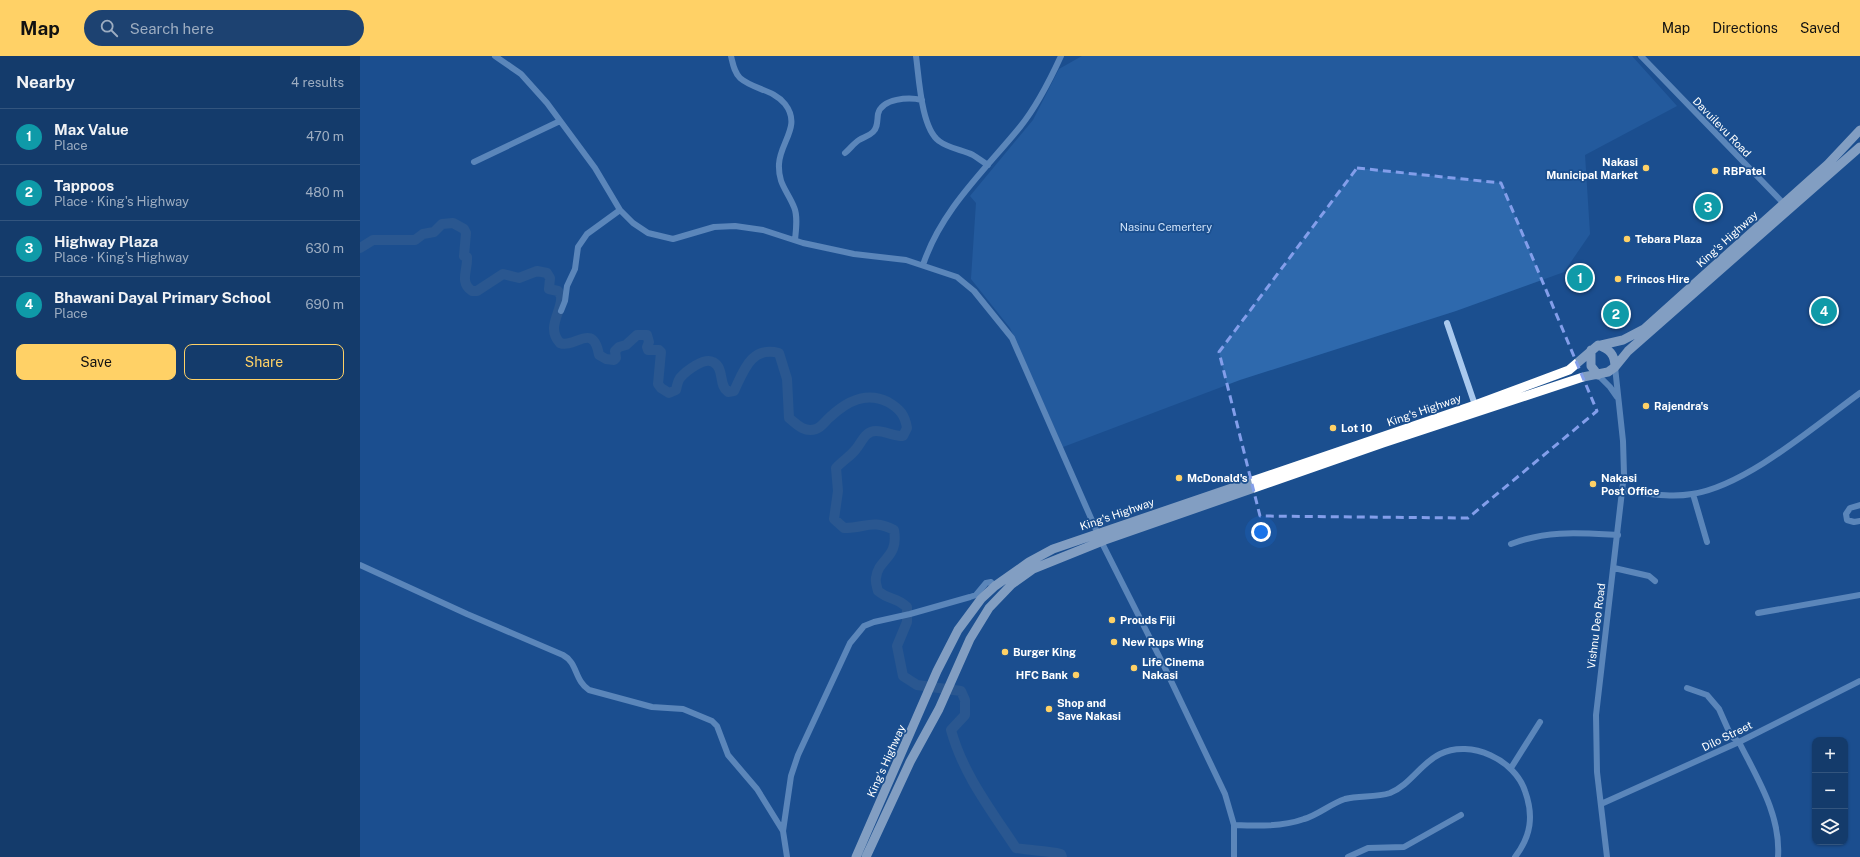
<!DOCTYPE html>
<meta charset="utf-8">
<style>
body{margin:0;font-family:"Public Sans",sans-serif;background:#1d4271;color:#f1f3f6}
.controls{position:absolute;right:12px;bottom:12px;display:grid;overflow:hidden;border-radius:8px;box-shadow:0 1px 3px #0004}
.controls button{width:36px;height:36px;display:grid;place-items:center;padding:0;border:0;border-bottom:1px solid #33557e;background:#143b6b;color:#f1f3f6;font:20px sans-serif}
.you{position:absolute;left:901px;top:476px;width:14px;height:14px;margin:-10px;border:3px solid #fff;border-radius:50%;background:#1a73e8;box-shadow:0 0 0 6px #1a73e833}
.badge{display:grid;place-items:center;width:26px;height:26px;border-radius:50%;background:#ffd166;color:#fff;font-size:13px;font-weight:700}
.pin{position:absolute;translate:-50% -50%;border:2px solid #fff;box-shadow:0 1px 4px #0006}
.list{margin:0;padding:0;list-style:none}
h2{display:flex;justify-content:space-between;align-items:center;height:52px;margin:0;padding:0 16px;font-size:17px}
h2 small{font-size:13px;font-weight:400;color:#9dadc1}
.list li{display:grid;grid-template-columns:26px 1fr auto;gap:12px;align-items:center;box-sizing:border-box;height:56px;padding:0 16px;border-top:1px solid #33557e}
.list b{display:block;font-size:15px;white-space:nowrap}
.list p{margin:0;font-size:13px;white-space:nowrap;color:#9dadc1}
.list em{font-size:13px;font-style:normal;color:#9dadc1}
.actions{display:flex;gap:8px;padding:12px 16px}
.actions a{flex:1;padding:9px 0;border:1px solid #ffd166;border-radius:8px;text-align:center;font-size:14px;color:#ffd166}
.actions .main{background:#ffd166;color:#111}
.icon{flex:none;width:22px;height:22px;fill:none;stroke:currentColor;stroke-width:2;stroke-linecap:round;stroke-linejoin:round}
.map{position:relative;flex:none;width:1500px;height:801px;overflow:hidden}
header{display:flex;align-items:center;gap:24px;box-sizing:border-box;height:56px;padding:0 20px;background:#ffd166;color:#111}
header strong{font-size:19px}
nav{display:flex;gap:22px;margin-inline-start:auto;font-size:14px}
.search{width:280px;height:36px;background:#1d4271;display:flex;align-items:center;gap:10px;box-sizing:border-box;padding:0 14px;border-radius:22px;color:#9dadc1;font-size:15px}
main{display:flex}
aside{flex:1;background:#143b6b}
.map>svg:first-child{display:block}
</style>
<header>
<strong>Map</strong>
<div class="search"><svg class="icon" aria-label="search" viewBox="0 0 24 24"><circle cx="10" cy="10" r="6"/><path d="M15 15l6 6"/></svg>Search here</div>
<nav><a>Map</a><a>Directions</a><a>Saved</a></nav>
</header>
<main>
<aside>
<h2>Nearby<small>4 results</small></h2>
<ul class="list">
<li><span class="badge" style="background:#0f9aa8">1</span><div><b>Max Value</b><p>Place</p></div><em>470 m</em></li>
<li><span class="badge" style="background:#0f9aa8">2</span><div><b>Tappoos</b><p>Place · King's Highway</p></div><em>480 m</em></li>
<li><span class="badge" style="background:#0f9aa8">3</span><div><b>Highway Plaza</b><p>Place · King's Highway</p></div><em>630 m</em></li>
<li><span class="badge" style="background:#0f9aa8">4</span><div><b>Bhawani Dayal Primary School</b><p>Place</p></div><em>690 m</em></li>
</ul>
<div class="actions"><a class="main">Save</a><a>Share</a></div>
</aside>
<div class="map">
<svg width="1500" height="801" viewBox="0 0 1500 801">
<rect width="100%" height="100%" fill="#1b4f8f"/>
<!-- green -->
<path fill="#2e69ad" d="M722,0h550l45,50 -92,49 5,79 -26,38 -108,39 -216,69 -177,67 -53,-119 -39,-49 5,-76 -6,-7 63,-76 26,-51z"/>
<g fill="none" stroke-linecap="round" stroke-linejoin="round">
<!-- river -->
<path stroke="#3c6290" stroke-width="10" d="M0,192l13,-8h42l8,-6 11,-2 8,-8 11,-1 11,6 2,4 -2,23 3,1c1,13 -8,25 5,34h5l26,-17 16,4 18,-7 10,2 3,5 -1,11 9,2 3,5c2,15 -16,31 -1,47 15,6 33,-22 39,12l7,4 8,1 2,-2 -1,-7 4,-4 7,-2 11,-10h10l2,7 -2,5 1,3h11l2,2 -3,32 3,4 8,5 7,-3c1,-5 2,-9 4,-12 6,-7 24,-21 33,-16 12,6 5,23 15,30l6,-1c10,-21 17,-45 45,-38l8,26 2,39c8,7 16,15 27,11 6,-2 10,-9 14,-12 17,-16 36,-26 58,-15 12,7 17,13 19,26l-4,8c-11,0 -17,-5 -27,-5 -11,0 -14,11 -20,18 -5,7 -14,12 -20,19l2,23 -4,28 10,9c22,0 28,-9 50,2 5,29 -16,28 -18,48 -1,4 1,9 2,13 12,10 17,5 29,16v15l-10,24 6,30 14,9 44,6 4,9v15l-14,15c12,44 40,80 65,118 15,3 30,2 45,6l1,3"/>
<!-- minor -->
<path stroke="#a9c9ee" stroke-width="6" d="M135,0l26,18 26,29 48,65 25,42 13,13 15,10 25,6 41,-12 21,-1 28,4 40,13 51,11 52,6 51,17 17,14 38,47 89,203 62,123 62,130 9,31v32
M371,0c2,8 3,16 9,22 14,12 33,11 45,26 17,22 -5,38 -6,60 -1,20 8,26 15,43 4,9 2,23 1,33
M556,0c3,21 5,72 23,85 9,7 23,9 34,14 5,3 10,7 15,10
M1281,0l145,150
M485,97c5,-4 9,-10 14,-13 5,-3 10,-4 14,-8 5,-5 4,-11 5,-18 4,-16 31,-17 44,-14
M114,106l86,-41
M563,209c18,-55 62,-95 97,-138 17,-21 30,-47 41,-71
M201,255l4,-10 2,-15 8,-17 3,-22 9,-13 33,-24
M1087,267l28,82
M1238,319l12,12 7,10
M1263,435c22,2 47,7 69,3 54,-8 124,-69 168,-101
M1333,438l14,48
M1500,449l-10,3 -4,6 1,6 7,2 6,-1
M1151,488c37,-14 68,-11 107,-9
M0,509l107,49 96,41c15,8 11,25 26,35l63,17 31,2 29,12 5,5 11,29 29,34 26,42 4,26
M1254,512l35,8 6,5
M1398,557l102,-18
M1327,632l20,7 12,14 12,27 8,6c18,36 42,73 39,115
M1151,712l29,-46
M1241,748l138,-62 121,-61
M874,769c23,1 48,2 70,-6 14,-4 26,-15 41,-20 14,-4 30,-1 45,-6 20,-8 31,-30 50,-39 31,-15 75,6 85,37 9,25 6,45 -10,66
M423,775l8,-55 7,-21 52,-112 14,-17 10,-4 36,-8 60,-17 6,-2 10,-12 5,-1 4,4
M988,801l20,-9 36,-1 57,-32
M1247,801l-10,-85 -1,-57 28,-241 -1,-33 -8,-74"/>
<!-- highway -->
<path stroke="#fff" stroke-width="9" d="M1238,289c11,4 17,9 17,22
M1231,294v16l7,9
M496,801l81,-186 21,-41 23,-31 14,-13 34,-24 24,-13 422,-144 94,-35 28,-24 26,-6 21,-11 184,-165 32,-34
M506,801l44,-95 29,-53 31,-70 19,-31 23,-24 21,-15 72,-29 278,-97 200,-66 25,-5 7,-5 13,-16 232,-204"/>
</g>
<!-- marked area -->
<path d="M0 0H1500V801H0ZM997,112l144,15 96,228 -129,107 -208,-2 -41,-164z" fill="#1b4f8f" fill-opacity=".55" fill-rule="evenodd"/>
<path fill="none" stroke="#839eea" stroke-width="3" stroke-dasharray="8 5" stroke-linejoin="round" d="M997,112l144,15 96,228 -129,107 -208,-2 -41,-164z"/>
<!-- markers -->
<g fill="#ffd166" stroke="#1b4f8f" stroke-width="1.5">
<circle cx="1286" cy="112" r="4"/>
<circle cx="1355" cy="115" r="4"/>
<circle cx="1267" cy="183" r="4"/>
<circle cx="1258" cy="223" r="4"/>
<circle cx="1286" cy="350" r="4"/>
<circle cx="973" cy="372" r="4"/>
<circle cx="819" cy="422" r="4"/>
<circle cx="1233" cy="428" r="4"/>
<circle cx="752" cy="564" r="4"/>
<circle cx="754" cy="586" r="4"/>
<circle cx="645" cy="596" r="4"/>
<circle cx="774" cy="612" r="4"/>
<circle cx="716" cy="619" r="4"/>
<circle cx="689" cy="653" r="4"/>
</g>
<g text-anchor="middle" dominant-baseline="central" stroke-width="3.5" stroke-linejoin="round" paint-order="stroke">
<!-- street labels -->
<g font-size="11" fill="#fff" stroke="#1b4f8f">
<text transform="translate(1362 71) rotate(46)">Davuilevu Road</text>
<text transform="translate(1367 183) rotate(-42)">King's Highway</text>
<text transform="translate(1064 354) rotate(-19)">King's Highway</text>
<text transform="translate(757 458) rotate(-19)">King's Highway</text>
<text transform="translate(1236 570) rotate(-83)">Vishnu Deo Road</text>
<text transform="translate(1367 680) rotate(-26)">Dilo Street</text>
<text transform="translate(526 705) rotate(-66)">King's Highway</text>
</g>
<!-- poi labels -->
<g font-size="11" font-weight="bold" fill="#fff" stroke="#1b4f8f" text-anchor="start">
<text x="1278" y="106" text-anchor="end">Nakasi<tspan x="1278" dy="13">Municipal Market</tspan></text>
<text x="1363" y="115">RBPatel</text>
<text x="1275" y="183">Tebara Plaza</text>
<text x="1266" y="223">Frincos Hire</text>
<text x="1294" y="350">Rajendra's</text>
<text x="981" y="372">Lot 10</text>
<text x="827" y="422">McDonald's</text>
<text x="1241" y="422">Nakasi<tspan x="1241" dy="13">Post Office</tspan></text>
<text x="760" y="564">Prouds Fiji</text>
<text x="762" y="586">New Rups Wing</text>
<text x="653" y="596">Burger King</text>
<text x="782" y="606">Life Cinema<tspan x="782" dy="13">Nakasi</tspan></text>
<text x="708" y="619" text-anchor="end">HFC Bank</text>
<text x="697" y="647">Shop and<tspan x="697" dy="13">Save Nakasi</tspan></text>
</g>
<!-- park labels -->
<g font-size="11" fill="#cfe3fa" stroke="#1b4f8f">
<text x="806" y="171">Nasinu Cemertery</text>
</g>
</g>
</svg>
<div class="controls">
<button>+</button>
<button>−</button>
<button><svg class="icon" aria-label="layers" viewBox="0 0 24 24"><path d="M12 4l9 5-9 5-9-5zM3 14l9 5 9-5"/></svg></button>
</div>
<div class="you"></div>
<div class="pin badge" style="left:1220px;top:222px;background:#0f9aa8">1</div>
<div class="pin badge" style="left:1256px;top:258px;background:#0f9aa8">2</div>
<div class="pin badge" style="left:1348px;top:151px;background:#0f9aa8">3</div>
<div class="pin badge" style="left:1464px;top:255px;background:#0f9aa8">4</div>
</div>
</main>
